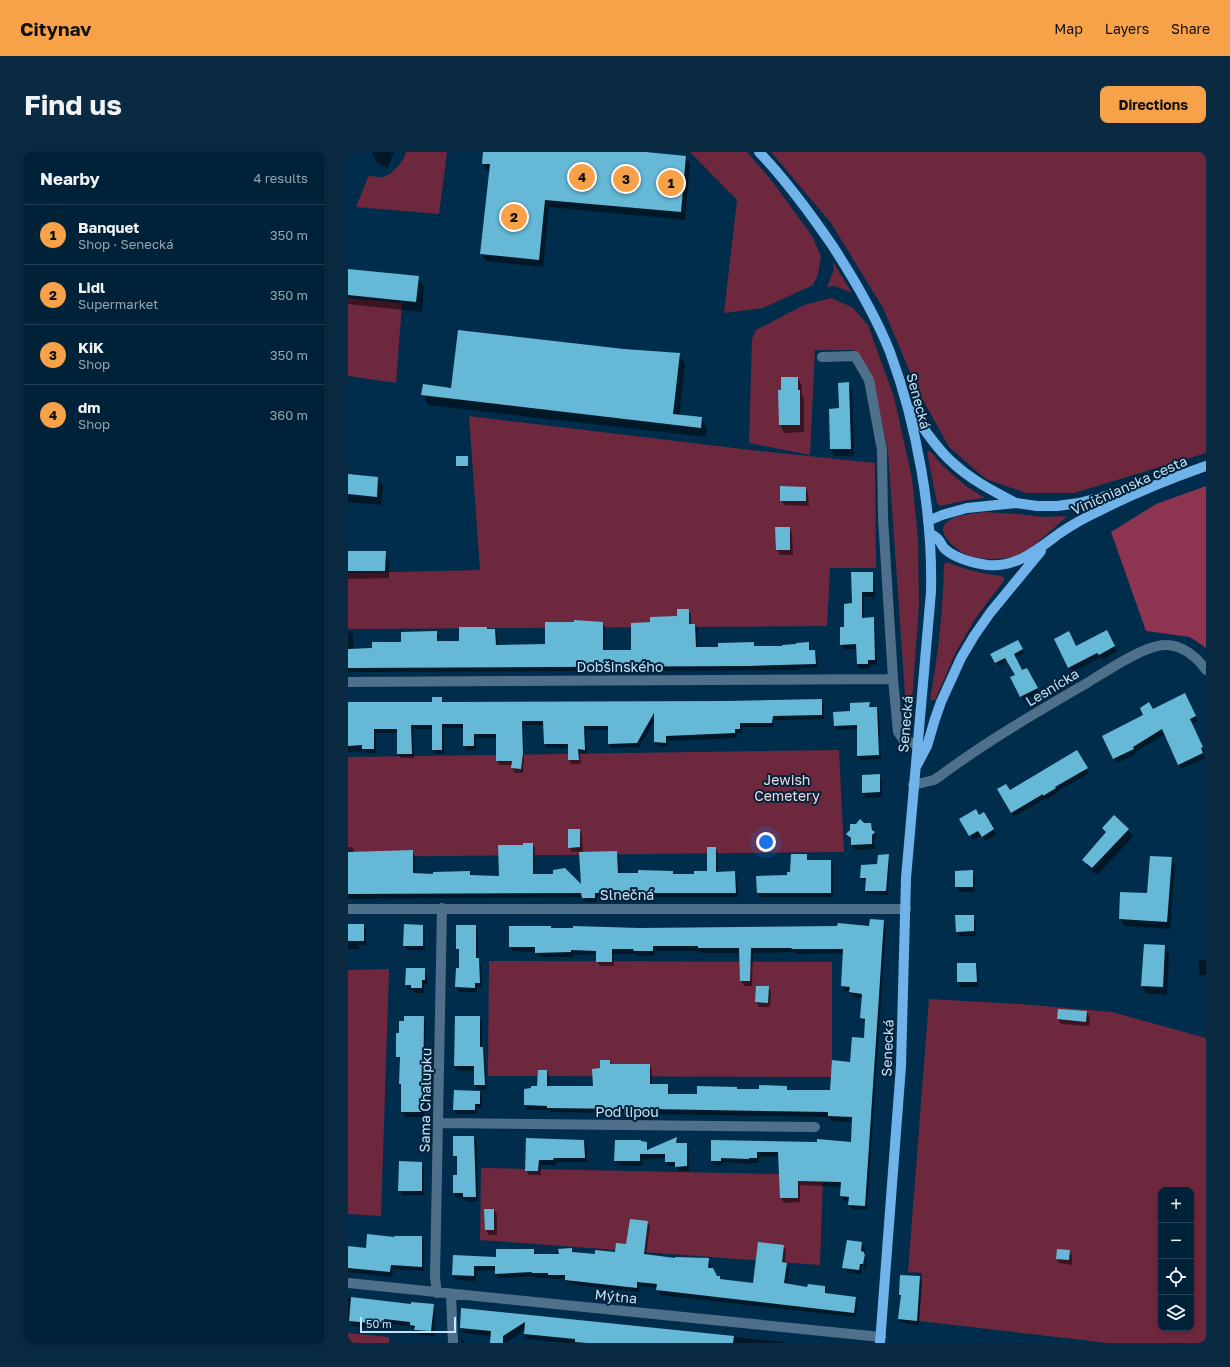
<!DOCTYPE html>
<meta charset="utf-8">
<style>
body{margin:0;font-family:"Golos Text",sans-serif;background:#0a2a41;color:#f1f3f6}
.controls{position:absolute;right:12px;bottom:12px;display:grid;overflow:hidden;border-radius:8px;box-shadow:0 2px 6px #0003}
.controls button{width:36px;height:36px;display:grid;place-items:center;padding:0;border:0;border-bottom:1px solid #223f53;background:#002239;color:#f1f3f6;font:20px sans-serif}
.scale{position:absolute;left:12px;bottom:10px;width:96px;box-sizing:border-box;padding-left:4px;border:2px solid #c6e3fb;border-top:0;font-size:11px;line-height:14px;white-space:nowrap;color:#c6e3fb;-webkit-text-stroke:3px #042339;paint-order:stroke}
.you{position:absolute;left:418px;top:690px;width:14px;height:14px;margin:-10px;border:3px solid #fff;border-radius:50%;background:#1a73e8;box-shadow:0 0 0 6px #1a73e833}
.badge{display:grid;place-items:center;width:26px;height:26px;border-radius:50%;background:#f7a148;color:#111;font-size:13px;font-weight:700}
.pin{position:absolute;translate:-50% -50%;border:2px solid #fff;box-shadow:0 1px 4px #0006}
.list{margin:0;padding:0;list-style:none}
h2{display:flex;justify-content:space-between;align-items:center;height:52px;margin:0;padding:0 16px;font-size:17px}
h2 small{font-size:13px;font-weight:400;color:#95a4ae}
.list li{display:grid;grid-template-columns:26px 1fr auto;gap:12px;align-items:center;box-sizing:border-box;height:60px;padding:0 16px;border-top:1px solid #223f53}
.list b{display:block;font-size:15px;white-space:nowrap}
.list p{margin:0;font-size:13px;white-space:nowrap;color:#95a4ae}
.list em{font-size:13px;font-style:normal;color:#95a4ae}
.icon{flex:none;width:22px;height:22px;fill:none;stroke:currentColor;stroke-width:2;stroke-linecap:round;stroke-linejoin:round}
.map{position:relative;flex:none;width:858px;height:1191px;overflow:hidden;border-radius:8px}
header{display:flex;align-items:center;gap:24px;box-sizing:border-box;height:56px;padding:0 20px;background:#f7a148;color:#111}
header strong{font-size:19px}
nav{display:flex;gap:22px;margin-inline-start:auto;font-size:14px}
.intro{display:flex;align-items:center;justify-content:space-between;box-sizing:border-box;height:96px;padding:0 24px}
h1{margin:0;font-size:28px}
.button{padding:10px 18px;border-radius:8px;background:#f7a148;color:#111;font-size:14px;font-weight:700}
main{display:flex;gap:24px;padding:0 24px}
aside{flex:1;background:#002239;border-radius:8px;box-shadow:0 2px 6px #0003}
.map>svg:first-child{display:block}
</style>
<header>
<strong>Citynav</strong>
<nav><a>Map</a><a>Layers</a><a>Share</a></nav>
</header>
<div class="intro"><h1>Find us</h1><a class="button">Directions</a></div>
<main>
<aside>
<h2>Nearby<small>4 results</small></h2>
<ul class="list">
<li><span class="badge">1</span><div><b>Banquet</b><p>Shop · Senecká</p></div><em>350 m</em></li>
<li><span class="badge">2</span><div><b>Lidl</b><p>Supermarket</p></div><em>350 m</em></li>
<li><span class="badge">3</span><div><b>KiK</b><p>Shop</p></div><em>350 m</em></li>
<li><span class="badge">4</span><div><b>dm</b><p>Shop</p></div><em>360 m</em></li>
</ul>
</aside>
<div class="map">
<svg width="858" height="1191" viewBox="0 0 858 1191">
<rect width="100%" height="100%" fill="#002d4c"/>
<!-- green -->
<path fill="#6e283e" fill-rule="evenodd" d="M58,0h41l-8,62 -83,-7 13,-32c3,1 9,3 13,2 10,-1 22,-16 24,-25z
M342,0h57l25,29 40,55 9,20 -3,18 -5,11 -50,23 -39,5 13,-113z
M423,0h435v301l-132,40h-48l-40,-14 -37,-32 -31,-56 -35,-83 -52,-85z
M485,110l19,31 -17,-7 -8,1 7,-17z
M0,146l54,5 -6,80 -48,-7z
M483,146l21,9 16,18 26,72 18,81 6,61 1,67 -8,108 -5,-6 -18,-257 -15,-72 -20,-29h-38l-5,105 -61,-12 3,-104 4,-9 48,-25z
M121,264l290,35 116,12 1,105h-46l-3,58 -479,3v-56l132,-3z
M582,299l14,16 22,19 19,12 -17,2 -28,6 -3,-3 -10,-51z
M636,360l33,2 26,3 22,-1 1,1c-13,12 -32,30 -48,38 -12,5 -37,5 -49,1 -10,-4 -37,-24 -21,-35 10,-7 24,-7 36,-9z
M598,410c19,7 36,12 56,14l3,3 -30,40 -20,35 -20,46h-5c8,-45 13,-89 14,-135z
M491,598l5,102 -496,5v-100z
M141,809l343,1v115l-344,-1z
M41,817l-8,247 -33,-2v-244z
M581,847l91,5 92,8 94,26v305h-99l-188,-22 3,-48 -14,-1zM813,1038h30v138h-30z
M133,1016l342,7 -3,90 -340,-25z
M0,1181l41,4v6h-41z"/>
<!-- forest -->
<path fill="#8d3450" d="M858,334v162l-16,-11 -44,-6 -35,-99 45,-28z"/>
<!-- shadow -->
<path fill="#0007" d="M24,0h22l-6,16 -10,-4 -6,-11z
M136,0h161l41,5 4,7 -5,56 -136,-13 -6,60 -57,-6 -5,-7 9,-83h-2l-5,-8z
M0,118l70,7 6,10 -2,25 -74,-8z
M276,198l55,4 6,10 -6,52 22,2 6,11 -1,8 -278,-32 -5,-11z
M450,226l4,8v9l2,3v34l-20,1 -4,-8 2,-34z
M500,231l4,7 2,66h-19l-4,-7 -1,-39 10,-1z
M109,305h10l2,11h-11z
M0,323l30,3 5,9 -2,18 -33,-3z
M458,336l2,5 1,13 -25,-1 -3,-5z
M442,376l2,5 1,22h-13l-3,-5z
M0,400h37l4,7v19l-41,1z
M524,421l3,5v19h-11v22l9,-1 3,5 1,41 -7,1v3l-10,1 -2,-5 -1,-15h-13l-3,-4 12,-41z
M340,458l3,4v11h4l3,4v19h21l34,-5 2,4h28l25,-4 3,5v3h4l2,5 1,12h-19v2l-451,2v-41h2l3,4v15l20,-1 29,-6 34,-11 3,4v6h21l27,-14 1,2h7l2,5 1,11 48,-1 56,-22 3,4v24h27l19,-28 27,-6z
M759,479l10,20 -15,9 -1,-3 -29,15 -17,-32 21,7z
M670,489l6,12 -9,5 7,14 4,-3 13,23 -16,9 -12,-23 5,-3 -8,-14 -10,5 -6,-12z
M93,546l3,5 283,-1 94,-2 3,4v15l-50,1v7h-32v6h-5v5l-69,3v6l-10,-1 -3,-4v-22l-16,27 -27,1 -3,-5v-13h-23l1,24 -7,-1 1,11h-10l-2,-4v-12h-22l-2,-4 -1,-19h-20v33l-1,15h-8l-3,-5 1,-3h-13l-3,-4v-23h-21v12l-9,1 -3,-5v-18h-20v26h-9l-2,-4v-21h-20l1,29h-13l-3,-4v-21h-22v20h-10l-1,-2 -17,1v-49h85z
M839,547l11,22 -6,3 13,28 -2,1 2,5 -24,11 -16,-35 -30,18 1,2 -19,9 -14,-26z
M521,551l3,4 4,1 3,4 2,47 -20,1 -3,-4v-27l-21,1 -2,-4 16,-14z
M728,600l13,21 -33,19 1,1 -10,6 -1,-1 -32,18 -16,-26 12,1z
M531,623l3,5v17l-16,1 -3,-5z
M636,662l12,21 -11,6 -3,-6 -9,5 -12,-21 18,-3z
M766,664l14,14 5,7 -36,38 -9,-8 -4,-7 22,-27 -3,-5z
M516,672h7l3,5v4l3,5 -3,2 1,9 -20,1 -3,-5v-5l-5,-6z
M232,678l2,5 1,18 33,-1 3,4 1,18 52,-2 2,3h21l13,-3 8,-24 2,5v20l17,-1 2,5 1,20h-141v5h-12l-2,-5 -235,2v-52h4l3,6 57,-2 3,5v18l19,1 36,-3 2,4 28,1 24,-31 8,-2 3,4v27l47,11 -2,-34h-8l-3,-5z
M458,703l3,6h22l2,5v31h-73l-2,-5 30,-16z
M540,703l2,4 -2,36 -20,-1 -2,-3 1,-10h-4l-2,-3 17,-13z
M823,706l4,7 -5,64 -45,-3 -5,-7 28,-25z
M624,719l3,5v16h-16l-3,-5z
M625,764l3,5v15h-17l-2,-5z
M535,769l3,5 -19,284 -15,-1 -3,-5 1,-3h-6l-3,-5 1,-9 -42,-2v17l-16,1 -3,-5 -2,-42 -20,1v6h-8v1l-27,-2 -1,3h-9l-2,-4v-20l139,2 2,-21 -21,-1 -3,-4 -177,-3v6l-24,-1 -3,-6 -74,-1 -2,-2h-22l-2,-5v-15l13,-3 9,-16 3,5 -1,11h45l7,-18 9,-8 2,4h38l2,5v15h15l3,5v5h28l39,-5h23l27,-3 2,4h42l20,-28 14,-24 1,-16h-2l-3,-5 2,-20 -10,-1 -3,-6h-5l-3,-5 2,-33 -49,1 -1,-2 -41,1 -1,33h-8l-3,-5v-28h-39l-2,-2h-45v4l-18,1 -1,-2h-22v12h-14l-3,-5v-6l-24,-1v3h-34l-3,-5 -23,-1 -3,-4 41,-18 319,-2z
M0,773h15l3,4v16h-8l1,4h-11z
M75,774l2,5v19h-18l-3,-5z
M127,774l3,5v28l3,5 1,23h-5v5h-18l-3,-5 1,-18h3l-1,-16 -2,-5z
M816,794l5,8 -2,41 -21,-2 -4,-8z
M858,808v15h-6l-2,-14z
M628,812l2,4 1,19h-18l-3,-5z
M76,817l3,5v10h-3v9h-9l-2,-3h-4l-3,-5z
M420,835l3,5 -1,15h-11l-3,-5z
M739,860l3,5 -1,9 -28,-2 -3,-5z
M75,865l3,5 -1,95h-20l-3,-5v-24l-2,-4 1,-22h-2l-2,-5v-23l3,1 5,-13z
M108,865h23l3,4v27l3,4 2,38 -10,-1 -2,-4v-14l-17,-1 -3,-4z
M132,940l2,4v12h-5v6h-20l-3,-4z
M126,985l3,5 1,59 -11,1 -3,-4 -8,-1 -2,-5 4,-16v-16l-4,-5z
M179,987l57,2 3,5v16h-31v3h-15v10h-12l-3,-5z
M329,987l2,5h7l3,4v23h-10l-3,-5h-7l-3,-5v-3l-24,1v7l-24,-1 -3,-4 31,-19 3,5v3z
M74,1011l2,5v27h-22l-2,-5z
M146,1058l3,4v21h-8l-3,-5z
M300,1070l2,5 -4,28 30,4h32l3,5v5l10,12 33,3 30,-38 2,5 -1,13 4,4 -2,17 21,3 17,-1 3,5 -1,3 28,3 3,4 -2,15 -196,-22 -2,-7 -18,-2 -1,6 -70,-8 -3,-5h-14l-1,-1h-15l-1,-2 -36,2 -3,-4v-4l-19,1 -1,10 -20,-1 -3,-5 1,-19 43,2 37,-8 3,5h23l11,-6 2,4 22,2 20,-2 12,-8z
M74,1085l2,5v29l-31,-2 -1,8 -44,-5v-25l19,2 28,-11z
M514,1091l3,5 -1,6 1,2 -1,-2 -3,20 -15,-2 -2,-5z
M722,1099l2,5v9l-13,-2 -2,-5z
M517,1104l2,4 -1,9h-2z
M571,1125l3,4 -3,44 -17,-2 -3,-4 2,-22 -1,-3z
M0,1146l64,7h21l3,4 -2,27 -16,-1 -7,-9 -24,-2 -1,3 -14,-1v2l-20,-2 -2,-5h-2z
M114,1157l322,33 1,1h-217l-40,-4 -3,-5v-5l-19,14h-15l1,-7 -28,-3 -3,-5z
M113,1184l4,7h-4z"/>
<!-- building -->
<path fill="#65b8d6" d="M135,0h163l40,4 -5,56 -136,-12 -6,60 -59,-6 10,-90h-8z
M0,117l71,7 -3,26 -68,-7z
M110,178l166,19 56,4 -7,61 29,3 -1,11 -280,-33 2,-11 28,4z
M433,225h17v13h2v35h-21l-1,-35h3z
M501,230l2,67h-21l-1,-40 10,-1 -1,-25z
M108,304h12v10h-12z
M0,322l30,3 -1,20 -29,-3z
M432,334l26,1v14h-26z
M427,375h15v23h-14z
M0,399h38l-1,20h-37z
M503,420h22v20h-11v26l12,-1 1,43h-7v4h-11l-1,-20 -16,1v-18h4v-23l8,-1z
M329,457h12v15h6l1,23h22v-4l36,-1v4h28v-1l14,-1v-1l13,-1v8h6l1,14 -69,2 -399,2v-19l24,-1v-6h29v-10l36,-1v10h22v-14h28v2h8l1,16 49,-1v-22h29v-2l29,2v28h28v-27l19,-1v-5l27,-1z
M759,478l8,16 -16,9 -2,-2 -29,15 -14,-29 15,-8 7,15z
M670,488l5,9 -9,5 8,16 5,-2 11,20 -18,9 -10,-20 5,-2 -10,-17 -10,5 -5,-9z
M837,541l11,23 -6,3 13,28 -2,1 2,5 -25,12 -16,-36 -29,18 1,2 -21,10 -11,-23 41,-21 -3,-7 9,-6 4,7z
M84,545h10v5h10l275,-1 95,-2v16l-49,1 -1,7h-32v6h-5v4l-69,3v7l-12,-1v-29l-17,30 -29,1v-18h-24l1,24 -7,-1 1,11h-11v-16h-24l-1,-23h-21l1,32 -2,16 -10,-1 1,-7h-16v-27h-22v12h-11v-22h-21v26h-10v-25h-21l1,29h-15v-25h-23v20h-12v-4l-14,1v-44h84z
M522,550l-1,5h8l2,48 -22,1v-31l-23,1 -1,-14 17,-1v-8z
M729,598l11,18 -33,19 1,1 -13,8v-2l-32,19 -14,-24 9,-5 4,6z
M532,622v18l-18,1v-18z
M628,657l3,6 5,-3 10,17 -12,8 -4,-6 -9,5 -10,-17z
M766,663l15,14 -37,39 -10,-8 24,-28 -4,-4z
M512,667l4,4h7l1,7 3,2 -3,3v9l-21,1v-7l-5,-4 4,-4v-6h6z
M220,677h12v18l-12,1z
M175,691h10v31h20v-4l12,-2 16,16 -2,-32 38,-1 1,22h20v-3l35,1v3h21v-3h13v-24h9v25l19,-1 1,22h-141v5h-13l-1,-5 -233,1v-42l65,-2v23l20,1v-2l37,-1v4l29,1 -1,-31h25z
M443,702h16v6h24v33h-74l-1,-17 31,-1v-3h3z
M541,702l-3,37h-21l1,-13h-6l1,-13 16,-1 1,-9z
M802,704l22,1 -5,65 -48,-3 1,-27 27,1z
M625,718v17h-18v-16z
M607,763h19v16l-18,1z
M522,767l14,1 -19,286 -17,-1 1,-8 -9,-1 1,-14 -43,-1v17h-18l-2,-46h-21v6h-8v1l-28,-1v3h-10v-21l106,2v-3l34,3 1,-25 -24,-1v-4l-178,-3v6h-26v-6l-77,-1v-2l-23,-1v-16l7,-1v-2h6l1,-16h9v16h46l-1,-17 8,-1v-8h10v4h40v20h18v10h29v-8l40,1v2h22v-4l28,1v4h43l2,-30 18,2 2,-25 12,1 1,-19 -5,-1 2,-24 -13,-2 1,-5 -9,-1 2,-37h-52l1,-1h-41l-1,33h-10l-1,-33h-41v-2h-45v5h-19l-1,-2h-21v13h-16v-11l-25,-1v2l-36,1v-6h-26v-21h42v2h22v-2l67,2 197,-2 1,-3 31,3z
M0,772h16v17h-16z
M56,772l19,1v21h-20z
M108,773h20v33h3l1,25h-5v5l-20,-1 1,-19h3v-19h-3z
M796,792l21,1 -2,42 -22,-1z
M609,811h19l1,19h-20z
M58,816h19v12h-3v8h-11v-3h-6z
M408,834h13l-1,17 -13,-1z
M710,857l29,2 -1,11 -29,-3z
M56,864h20l-1,96h-22v-28h-2l1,-27h-4v-24h3v-12h5z
M107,864h25v31h3l2,38h-11v-19h-20z
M106,938l26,1v13h-5v6h-22z
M105,984h21l2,61h-13v-4h-10v-18h4v-19h-4z
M329,985l-1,6h11v23l-12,1v-5h-10v-8h-25v7h-26l1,-21h26v1l6,1v8z
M178,986l58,2 1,18h-31l-1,2h-14l-1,11h-13z
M51,1009l23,1v29h-24z
M136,1057h10v21h-9z
M282,1067l18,2 -4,33 31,4v-1l34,1 -1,10h5l4,8h3v3l33,4 5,-41 26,3 -2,17 5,1 -3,20 23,4 1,-3 17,2v7l31,4 -2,16 -198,-23 1,-6 -20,-2v6l-72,-8v-5h-17v-2h-16v-1l-37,2v-8h-21v10l-22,-1 1,-20 43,2v-8h38v5h25l-1,-5 14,-1v4l23,2v-4l20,2 1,-9 10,1z
M19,1082l27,3v-1h28v31l-31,-2 -1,7 -42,-4v-22l18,2z
M499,1088l15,2 -1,9 3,1v2h1l-2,10h-3l-1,6 -17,-2z
M709,1097l13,1 -1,10 -13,-1z
M552,1123l20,1 -3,45 -19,-2 3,-24h-2z
M3,1145l60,7v-2l23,2 -3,27 -17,-1 1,-4 -5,-1v-3l-26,-3v4l-14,-2 -1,2 -20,-2z
M113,1156l273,28 -1,7h-146l-12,-1v-3l-51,-5 1,-12 -22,14v7h-13l1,-12 -31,-3z"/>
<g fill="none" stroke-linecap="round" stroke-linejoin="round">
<!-- minor -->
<path stroke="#4f708a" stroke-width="10" d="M474,205l33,-1 14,24 13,70 1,68 10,161 5,53 5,7 14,6
M0,530l545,-3
M565,633l21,-5 6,-4c47,-35 97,-64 147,-93 18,-11 59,-39 79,-38 16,0 31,12 40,25
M0,757h558
M91,971l376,4
M0,1131l533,54
M89,1141l-2,-16 7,-369
M103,1142l2,49"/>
<!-- major -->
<path stroke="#6fb3ea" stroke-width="10" d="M411,0c27,28 51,61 73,93 22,34 43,69 58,107 27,73 43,162 41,240l-25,286 -5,188 -21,277
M562,257c13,18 25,38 42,53 19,18 41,29 64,41
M580,369l14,-6 25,-7 49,-5 21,3h20l22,-3 64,-17
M581,380c3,3 7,5 9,7 3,3 4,8 7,10 11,10 29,14 42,16 30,3 51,-16 73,-32 12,-8 24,-15 37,-21 35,-18 72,-33 109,-46
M569,613l10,-19 8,-27 6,-17 20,-44 13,-22 16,-23 51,-62"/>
</g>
<g text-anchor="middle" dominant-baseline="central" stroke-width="4" stroke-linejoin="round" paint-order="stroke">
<!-- street labels -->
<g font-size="14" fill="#c6e3fb" stroke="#042339">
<text transform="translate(571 249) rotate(75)">Senecká</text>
<text transform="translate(781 333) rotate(-24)">Viničnianska cesta</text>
<text x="272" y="514">Dobšinského</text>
<text transform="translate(704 535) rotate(-31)">Lesnícka</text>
<text transform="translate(557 572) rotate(-85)">Senecká</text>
<text x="279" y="742">Slnečná</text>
<text transform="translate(539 896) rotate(-88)">Senecká</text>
<text transform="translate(77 948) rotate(-89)">Sama Chalupku</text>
<text x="279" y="959">Pod lipou</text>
<text transform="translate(268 1144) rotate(6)">Mýtna</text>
</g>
<!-- park labels -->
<g font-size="14" fill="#f3d8dd" stroke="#042339">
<text x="439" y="627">Jewish<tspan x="439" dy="16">Cemetery</tspan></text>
</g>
</g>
</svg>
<div class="controls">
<button>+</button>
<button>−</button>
<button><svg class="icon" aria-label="locate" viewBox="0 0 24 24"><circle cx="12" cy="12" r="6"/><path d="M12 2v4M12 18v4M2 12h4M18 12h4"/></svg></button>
<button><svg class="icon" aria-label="layers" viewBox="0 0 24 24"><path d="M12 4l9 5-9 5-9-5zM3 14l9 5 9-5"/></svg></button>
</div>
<div class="scale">50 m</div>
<div class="you"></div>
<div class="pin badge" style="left:323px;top:31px">1</div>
<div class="pin badge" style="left:166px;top:65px">2</div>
<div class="pin badge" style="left:278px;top:27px">3</div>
<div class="pin badge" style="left:234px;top:25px">4</div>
</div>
</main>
